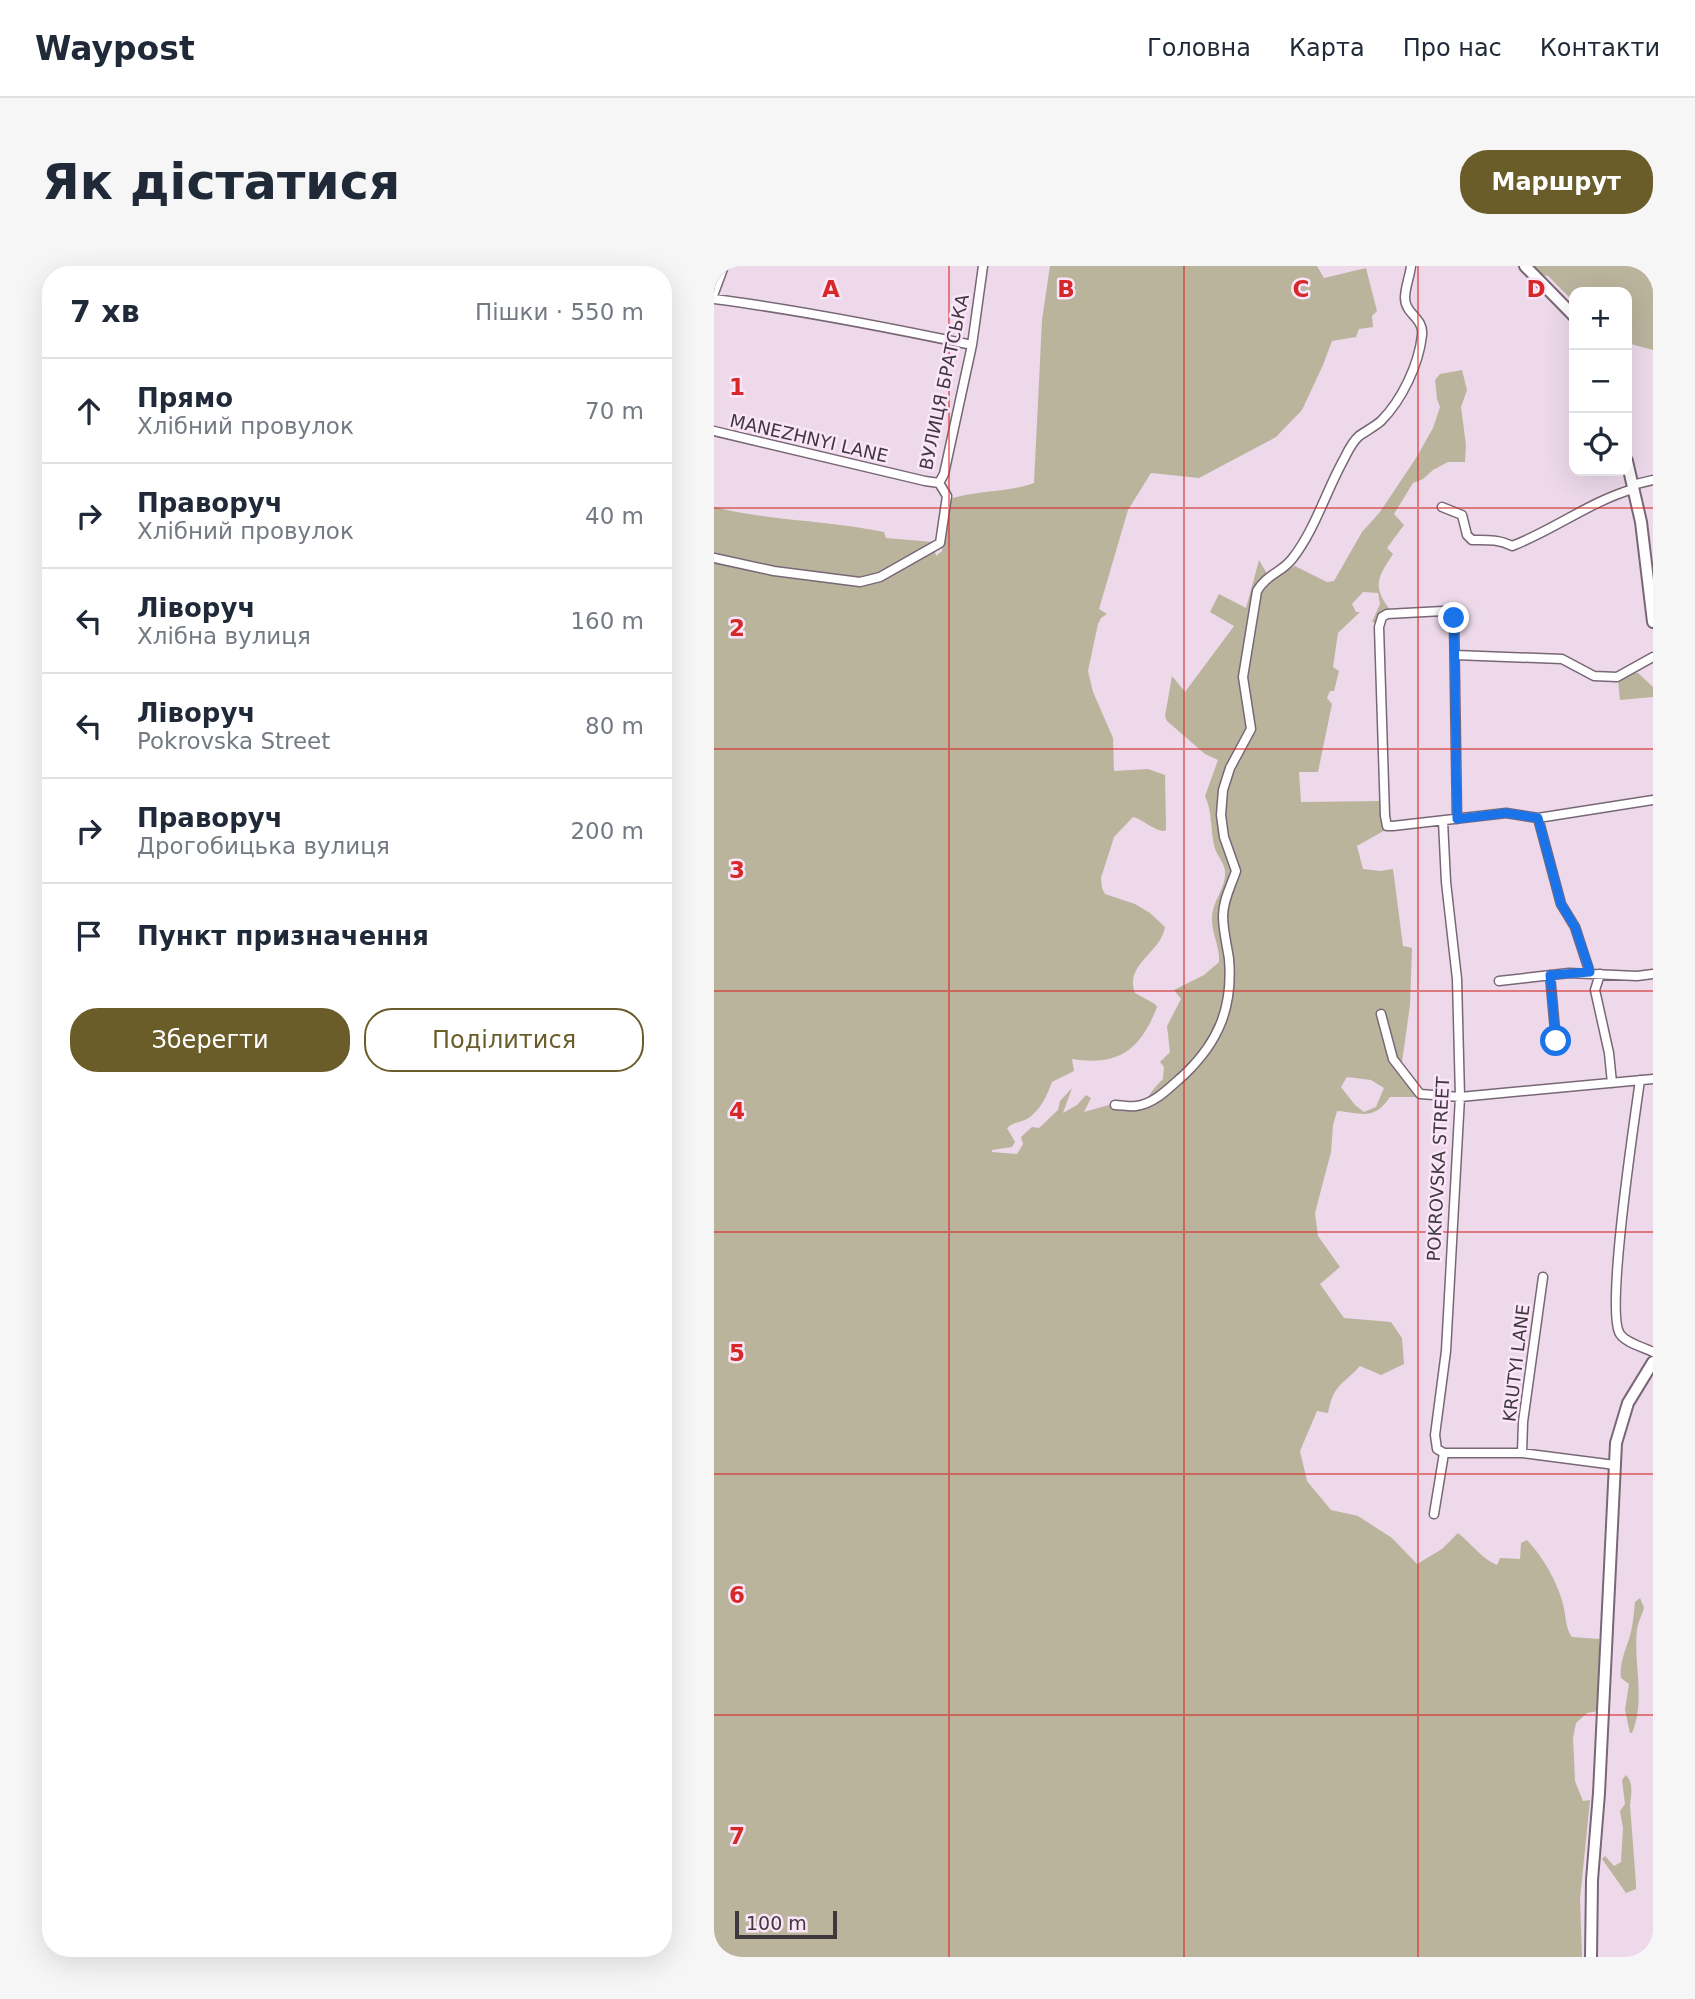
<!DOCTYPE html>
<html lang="uk">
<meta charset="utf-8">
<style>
body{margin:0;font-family:"DejaVu Sans",sans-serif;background:#f6f6f7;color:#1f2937}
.controls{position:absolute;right:21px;top:21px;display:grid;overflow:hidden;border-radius:14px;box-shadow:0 7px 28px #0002}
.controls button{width:63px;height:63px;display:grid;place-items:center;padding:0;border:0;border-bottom:2px solid #e0e1e3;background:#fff;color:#1f2937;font:35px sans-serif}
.scale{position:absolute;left:21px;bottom:18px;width:102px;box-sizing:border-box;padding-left:7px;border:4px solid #40383f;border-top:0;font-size:19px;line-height:24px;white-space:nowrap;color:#40383f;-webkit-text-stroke:5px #fae6f8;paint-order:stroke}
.stop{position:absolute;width:21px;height:21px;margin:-16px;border:5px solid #1a73e8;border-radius:50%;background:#fff}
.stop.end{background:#1a73e8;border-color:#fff;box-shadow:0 2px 7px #0008}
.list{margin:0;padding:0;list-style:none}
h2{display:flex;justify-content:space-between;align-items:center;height:91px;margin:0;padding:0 28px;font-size:30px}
h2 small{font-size:23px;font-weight:400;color:#747a83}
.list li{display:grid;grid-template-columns:46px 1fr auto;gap:21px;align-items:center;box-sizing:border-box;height:105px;padding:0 28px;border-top:2px solid #e0e1e3}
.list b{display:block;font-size:26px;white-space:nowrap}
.list p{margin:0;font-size:23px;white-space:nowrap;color:#747a83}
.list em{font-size:23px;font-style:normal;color:#747a83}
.actions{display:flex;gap:14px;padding:21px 28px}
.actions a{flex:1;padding:16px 0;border:2px solid #6a5d2a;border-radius:28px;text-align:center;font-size:24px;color:#6a5d2a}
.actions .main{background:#6a5d2a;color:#fff}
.icon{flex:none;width:38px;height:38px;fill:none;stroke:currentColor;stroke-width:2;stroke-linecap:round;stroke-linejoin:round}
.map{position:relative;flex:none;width:939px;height:1691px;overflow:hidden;border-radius:28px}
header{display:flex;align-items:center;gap:42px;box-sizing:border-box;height:98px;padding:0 35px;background:#fff;border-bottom:2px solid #e0e1e3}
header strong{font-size:33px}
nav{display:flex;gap:38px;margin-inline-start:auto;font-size:24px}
.intro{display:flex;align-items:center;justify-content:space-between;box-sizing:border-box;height:168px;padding:0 42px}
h1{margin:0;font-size:49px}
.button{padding:18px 32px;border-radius:28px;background:#6a5d2a;color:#fff;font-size:24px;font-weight:700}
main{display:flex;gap:42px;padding:0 42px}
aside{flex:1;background:#fff;border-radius:28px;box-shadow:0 7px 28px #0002}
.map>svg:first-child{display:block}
</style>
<header>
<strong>Waypost</strong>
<nav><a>Головна</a><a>Карта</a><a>Про нас</a><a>Контакти</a></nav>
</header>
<div class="intro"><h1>Як дістатися</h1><a class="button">Маршрут</a></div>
<main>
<aside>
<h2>7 хв<small>Пішки · 550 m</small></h2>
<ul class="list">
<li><svg class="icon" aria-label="ahead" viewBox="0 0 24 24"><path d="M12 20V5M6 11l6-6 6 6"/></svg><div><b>Прямо</b><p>Хлібний провулок</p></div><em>70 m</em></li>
<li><svg class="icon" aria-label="right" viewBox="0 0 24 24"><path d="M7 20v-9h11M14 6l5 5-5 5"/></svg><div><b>Праворуч</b><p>Хлібний провулок</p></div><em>40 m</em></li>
<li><svg class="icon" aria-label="left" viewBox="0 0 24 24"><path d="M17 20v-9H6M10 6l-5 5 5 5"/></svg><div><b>Ліворуч</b><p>Хлібна вулиця</p></div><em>160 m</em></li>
<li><svg class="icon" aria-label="left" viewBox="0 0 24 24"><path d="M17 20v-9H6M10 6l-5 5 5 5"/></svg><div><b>Ліворуч</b><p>Pokrovska Street</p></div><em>80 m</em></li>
<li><svg class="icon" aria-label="right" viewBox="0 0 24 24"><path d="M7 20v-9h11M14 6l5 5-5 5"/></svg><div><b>Праворуч</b><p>Дрогобицька вулиця</p></div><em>200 m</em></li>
<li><svg class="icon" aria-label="arrive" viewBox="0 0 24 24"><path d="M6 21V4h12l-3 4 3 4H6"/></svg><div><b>Пункт призначення</b></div></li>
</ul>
<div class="actions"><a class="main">Зберегти</a><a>Поділитися</a></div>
</aside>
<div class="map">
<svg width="939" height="1691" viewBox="0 0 939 1691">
<rect width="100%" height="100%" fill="#edd9ea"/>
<!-- green -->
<path fill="#bab49d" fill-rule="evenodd" d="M336,0h267l7,12 42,-10 11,43 -5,5 1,11 -14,2 -3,8 -24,4 -9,24 -21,45 -26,27 -77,41 -48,-5 -23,37 -29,99 8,5 -6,4 -3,6 -10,47 5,21 20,46 1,33 34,-2 17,6 1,54 -1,2c-12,0 -20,-11 -32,-14l-19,20 -13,41 1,10 3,6 30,10 15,9 15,14c-4,26 -41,37 -30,66l20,11 2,3c-17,44 -39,59 -85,52l2,12 -22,11c-5,14 -12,29 -25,37 -8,4 -13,3 -20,9l8,14 -3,5 -20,3v2l25,2 6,-10 -2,-7 11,-10 7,1 19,-18 2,-9 12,-13 -9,25 14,-8 9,-10 5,3 -7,14 25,-7 5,-3c41,4 24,1 49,-23l1,-12 -4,-5 10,-10 -3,-26 14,-27 -7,-9 30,-15 15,-13c1,-15 -7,-28 -7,-42 0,-19 13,-30 13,-46 1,-9 -7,-17 -10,-25 -5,-18 -2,-36 -10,-53l13,-36 -13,-6 -38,-33 -2,-5 7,-40 13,16 49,-66 -24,-14 9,-18 27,14 13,-48 11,19 25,-13 32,16 7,-1 28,-49 18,-20 36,-54 17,-30 7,-21 -3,-8 -2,-19 5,-6 22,-4 5,20 -6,17 5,38 -1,17h-17l-15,8 -10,9 -10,4 -19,31 10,11 -17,23 6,6c-16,24 -21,33 -2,57l-15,12 -4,-1 8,-18 -2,-11 -15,-1 -11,12 4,8h4l-22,21 -5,34 6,4 -5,20h-4l-3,7 5,6 -14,68h-19l2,30 82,-1 4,28 -30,17 6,23 17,2 13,-2 10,77 9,2 -2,57 -9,64 19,28h-30c-16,24 -28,16 -53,14l-4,14 -2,27 -16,61 3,23 22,31 -20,17 24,34 47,4 11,16 2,26 -23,11 -21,-9c-18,20 -26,17 -32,47l-11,-2 -17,40 7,30 24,29 27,6 34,22 25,26 25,-15 16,-16c13,10 24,26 39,32l3,-7 20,1 1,-16 6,-3c16,17 30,41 36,64 3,11 2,24 9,33l27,2v72l-12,2 -11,10 -3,15 2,43 8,20 7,-1 -10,99 2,58h-868v-1450c56,14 114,13 170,25l2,6 47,4 3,14 6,-5 7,-52c28,-9 57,-6 85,-16l8,-163zM633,811l24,3 13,8 -8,19 -12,5 -9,-7 -14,-18z
M816,0h123v84l-26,-7v-51h-53v10l-26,-26 -8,-1z
M916,407h8l15,14v10l-33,3 -2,-20z
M926,1332l4,10c-2,7 -6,14 -7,21 -4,34 9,72 -5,104h-2l-5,-23 4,-26 -8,-6c-2,-17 6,-30 10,-46 2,-9 3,-20 4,-30z
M912,1509c8,8 5,20 4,30l6,79v5l-10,4 -24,-34 3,-3 9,10 7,-4 2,-34 -3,-17 5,-7 -3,-24z"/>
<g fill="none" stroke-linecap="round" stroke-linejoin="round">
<!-- minor casing -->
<g stroke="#786776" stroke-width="11">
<path id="minor" d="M0,27l10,-27
M0,33c86,11 172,28 258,46
M0,165l211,50 14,2
M918,219l21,-5
M728,241l20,8 5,20 5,5c14,0 27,-1 40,6 42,-16 77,-44 121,-57
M0,292l60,13 86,11 20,-5 60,-34 7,-47 -8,-13 5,-9 28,-129 11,-79
M741,389l107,4 32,17 23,1 36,-20
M824,552l23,86 14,23 15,46
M743,553l-3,-201 -5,-6 -6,-1 -56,3 -5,3 -3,10 6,189 2,10h6l113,-13 32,5 115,-18
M886,708l-5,16 14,63 3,30
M836,709l6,66
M785,715l70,-8 68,3 16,-2
M667,748l12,45 27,35 40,3 193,-18
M926,814c-5,37 -35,232 -20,254 6,9 23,13 33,18
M401,839c7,0 14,2 21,1 19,-2 35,-20 49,-32 34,-33 48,-67 44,-115 -2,-14 -6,-29 -6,-43 0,-16 8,-30 13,-45l-12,-34 -3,-22 2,-25 7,-22 21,-39 -8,-52 14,-86c10,-17 24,-18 35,-32 23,-29 34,-68 52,-100 4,-8 8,-17 15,-23 7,-5 15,-9 22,-15 21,-21 38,-57 41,-86 2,-17 -17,-21 -17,-37 0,-11 5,-22 6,-32
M730,1187h78l93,12
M808,1187l1,-31 20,-145
M720,1248l10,-61 -7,-4 -2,-14 11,-84 14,-254 -3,-118 -11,-97 -3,-61"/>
</g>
<!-- tertiary casing -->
<g stroke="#786776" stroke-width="14">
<path id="tertiary" d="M811,0l49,50
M913,195l14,61 12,100
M877,1691l1,-77 7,-87 17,-350 12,-40 25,-41"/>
</g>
<!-- minor -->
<use href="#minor" stroke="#fff" stroke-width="8"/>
<!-- tertiary -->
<use href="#tertiary" stroke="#fff" stroke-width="10"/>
</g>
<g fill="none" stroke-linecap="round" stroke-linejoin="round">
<!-- route -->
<path stroke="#1a73e8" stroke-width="9" d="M740,352l3,201 49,-6 32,5 23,86 14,23 15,45 -40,3 6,66"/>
</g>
<!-- grid -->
<path fill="none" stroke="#d62828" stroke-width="2" stroke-opacity="0.55" d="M235,0v1691M470,0v1691M704,0v1691M0,242h939M0,483h939M0,725h939M0,966h939M0,1208h939M0,1449h939"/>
<g text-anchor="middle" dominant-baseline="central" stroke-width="5" stroke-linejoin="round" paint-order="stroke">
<!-- street labels -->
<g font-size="18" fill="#40383f" stroke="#fae6f8">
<text transform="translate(230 116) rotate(-78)">ВУЛИЦЯ БРАТСЬКА</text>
<text transform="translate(95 172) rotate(13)">MANEZHNYI LANE</text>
<text transform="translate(724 903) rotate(-87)">POKROVSKA STREET</text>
<text transform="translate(802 1097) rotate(-83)">KRUTYI LANE</text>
</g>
</g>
<g font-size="23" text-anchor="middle" font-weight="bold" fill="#d62828" stroke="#fae6f8" stroke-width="5" stroke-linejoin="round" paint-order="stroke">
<text x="117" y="31">A</text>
<text x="352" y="31">B</text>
<text x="587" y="31">C</text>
<text x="822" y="31">D</text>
<text x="23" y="129">1</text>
<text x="23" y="370">2</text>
<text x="23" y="612">3</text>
<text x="23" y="853">4</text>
<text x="23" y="1095">5</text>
<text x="23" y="1337">6</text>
<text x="23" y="1578">7</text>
</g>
</svg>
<div class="controls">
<button>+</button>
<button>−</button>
<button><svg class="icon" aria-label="locate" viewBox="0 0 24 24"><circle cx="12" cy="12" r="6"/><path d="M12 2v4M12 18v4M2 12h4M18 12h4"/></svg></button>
</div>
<div class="scale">100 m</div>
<div class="stop" style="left:842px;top:775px"></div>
<div class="stop end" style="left:740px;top:352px"></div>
</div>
</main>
